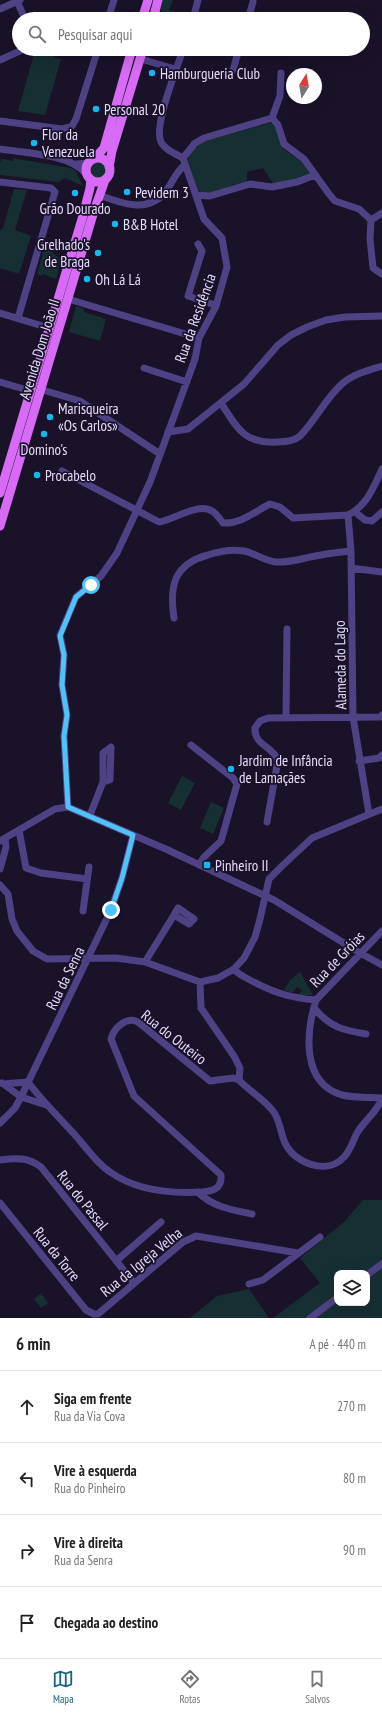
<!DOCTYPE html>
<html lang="pt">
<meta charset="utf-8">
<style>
body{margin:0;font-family:"PT Sans Narrow",sans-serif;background:#f6f6f6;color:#202124}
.controls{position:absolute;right:12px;bottom:12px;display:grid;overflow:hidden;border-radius:8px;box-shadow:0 4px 16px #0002}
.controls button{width:36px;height:36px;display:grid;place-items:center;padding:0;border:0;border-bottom:1px solid #e0e0e0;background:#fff;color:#202124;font:20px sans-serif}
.compass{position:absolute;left:286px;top:68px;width:36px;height:36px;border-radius:50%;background:#fff;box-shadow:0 4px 16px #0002;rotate:11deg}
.stop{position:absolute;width:12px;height:12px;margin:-9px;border:3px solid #4fc3f7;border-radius:50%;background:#fff}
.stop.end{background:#4fc3f7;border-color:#fff;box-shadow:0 1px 4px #0008}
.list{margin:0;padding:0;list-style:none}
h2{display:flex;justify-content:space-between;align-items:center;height:52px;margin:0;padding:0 16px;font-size:17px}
h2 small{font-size:13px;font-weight:400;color:#757577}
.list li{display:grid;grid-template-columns:26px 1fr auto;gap:12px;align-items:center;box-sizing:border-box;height:72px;padding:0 16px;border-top:1px solid #e0e0e0}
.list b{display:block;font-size:15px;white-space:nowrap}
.list p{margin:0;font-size:13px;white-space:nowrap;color:#757577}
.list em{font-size:13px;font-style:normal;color:#757577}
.icon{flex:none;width:22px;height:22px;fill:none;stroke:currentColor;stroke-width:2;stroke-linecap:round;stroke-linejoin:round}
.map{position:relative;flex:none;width:382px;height:1318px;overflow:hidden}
.search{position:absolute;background:#fff;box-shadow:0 4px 16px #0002;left:12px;right:12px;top:12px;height:44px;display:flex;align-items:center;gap:10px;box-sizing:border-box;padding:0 14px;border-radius:22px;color:#757577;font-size:15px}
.sheet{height:340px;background:#fff}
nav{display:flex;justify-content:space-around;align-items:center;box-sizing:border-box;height:56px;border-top:1px solid #e0e0e0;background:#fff;font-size:11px;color:#757577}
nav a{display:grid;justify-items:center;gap:2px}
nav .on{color:#1b647f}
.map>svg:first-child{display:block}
</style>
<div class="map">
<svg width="382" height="1318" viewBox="0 0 382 1318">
<rect width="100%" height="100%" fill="#1a1229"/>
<!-- green -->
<path fill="#162f32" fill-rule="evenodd" d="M163,0h9v5l-1,-1 -2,6 18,5 -1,4 -24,-7 -1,-2z
M35,49h21l-2,9 7,1 -16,56 -27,-4 16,-57 -3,-3z
M270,123c11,4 7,19 14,26 9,9 25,12 25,27l-35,9 -11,-17 -16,4v12l-6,2 -3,-2 -6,1 -1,3 -26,6 -8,-4 -9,-30 2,-6 11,-12z
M13,158l57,10 5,2 8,16 -18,-8 -7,4 -58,-7v-13l2,-3 11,2z
M90 170a8 8 0 1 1 16 0a8 8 0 1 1-16 0Z
M14,189l13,1 -12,40 16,6 -12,38 -19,-6v-37l3,-3z
M45,246l16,14 -5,19 -13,-5 -1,2 -5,-2z
M76,306l8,3v3l22,7 -6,22 -31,-9z
M182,776l13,7 -14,27 -13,-7z
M211,802l13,6 -11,26 -13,-6z
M300,972l13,23h-15l4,-5 -5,-3 -5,6 -8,-3 6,-10z
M363,1200h19v118h-109l47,-35 -20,-25 44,-36zM337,1273h30v30h-30z
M249,1289l20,29h-79l27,-22z
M41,1293l7,10 -7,5 -7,-9z"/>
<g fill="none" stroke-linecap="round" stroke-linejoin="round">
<!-- minor -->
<path stroke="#4e4184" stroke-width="7" d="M17,1l8,18
M0,9l20,-9
M108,19l6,-19
M193,19l5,-19
M248,19l5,-17
M183,49c-5,18 -30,76 -22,93 4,8 15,12 22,16
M141,59l34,10
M0,60l24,-11
M233,70l6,-21
M272,118l6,7 6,19 20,15 25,35 6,7 24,8 12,11
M272,118l8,-22 1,-23
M0,121l62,8 10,-3 4,-7 22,-70
M0,149c24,4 71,5 86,25
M183,158l12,-15 9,-5 68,-20
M76,164l13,-1
M0,182l51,6 4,4 -37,126
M99,195c21,8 49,19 66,-3 7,-8 11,-21 20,-27
M196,195l14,1 40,-12 22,3 25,-5 18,-7
M371,220l-1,19 3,29 9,6
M371,220l11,-7
M198,244l4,7 -14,45 27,9
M68,299l131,39
M0,313l49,15
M144,368l43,14
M0,382l24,7
M46,391l34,10 80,53
M221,403c16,25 23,41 56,39 8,0 17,-1 23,-6 16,-16 26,-39 43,-53 11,-9 26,-13 39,-17
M168,432l20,-3 56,-45 34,-39 13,-10 16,-8 19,-7 19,-3 37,-1
M62,471l97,51c15,-2 39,-20 53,-11 4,2 8,8 11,12 18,1 31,-11 47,-19l10,3 13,11 55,-3c19,-9 26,-29 34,-46
M355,512l10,8 7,1 10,-9
M348,515l3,36 2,166 16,97
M351,568l31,4
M174,618c-5,-32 0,-54 34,-63 12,-4 25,-6 36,-4 11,2 20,10 32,11 15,1 30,-5 45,-7 10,-2 20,-3 30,-4
M286,717l1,-88
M191,745l42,33 4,6 -16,57 -17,16 -5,8
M359,761l20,-3 3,-3
M68,807l-4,-71 3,-21 -5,-30 2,-30 -4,-20 16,-38 25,-21 16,-23 33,-71 45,-123 4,-21 17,-32 11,-39 -5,-29 -18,-19 -21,-61
M90,815l13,-33v-29l8,-6 -1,33 -7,2
M267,822l11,-62c-6,-14 -24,-15 -23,-32l5,-7 8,-3 112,-1 2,-2
M19,830l7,38 15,5 46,6
M0,841l55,-32 13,-2 100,43 106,50 86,53 22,12
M0,869l6,-22 -1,-9
M0,885l8,9 4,25 5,12 16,20 14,8 69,-1 29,4 55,20 18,-4 16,-9 10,-11 11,-21 5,-18 9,-40 13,-13 30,-28 70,-29
M83,911l6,-44
M382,931l-66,69c-10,32 -15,83 26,95 12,3 27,2 40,3
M145,962l29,-47 15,9 5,-5 -16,-11 -4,7
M234,969c5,6 9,7 16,11 23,12 39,18 66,20
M200,982l1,26 33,48 6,12 -1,12
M314,1008c16,19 28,22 52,26
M2,1083l19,14 25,8
M3,1084l25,-2c14,19 31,35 47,53 11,12 21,28 35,37 27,19 60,22 92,20 11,-1 20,-3 19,-17l-87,-79 -23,-57c3,-11 15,-23 27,-17l72,59 23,-3 6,2c10,11 25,19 34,31 7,9 7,21 12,32 9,20 42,33 59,14 6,-6 9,-16 13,-24 7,-12 21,-22 25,-35
M0,1123l15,-15 6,-11 90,-187 11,-32 11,-43
M0,1160c15,-2 28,-3 41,7l93,116
M198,1192c14,15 35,18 54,22
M0,1203l86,107 8,4h4l85,-72 13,-6 102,17
M116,1261l45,-39
M367,1275l15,-11
M249,1284l14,-4 57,-43
M310,1318l27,-20"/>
<!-- major -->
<path stroke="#d76bf5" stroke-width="9" d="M142,19l6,-19
M153,19l5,-19
M86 170a12 12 0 1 1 24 0a12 12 0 1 1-24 0Z
M94,159l10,-11 28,-99
M109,167l3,-16 31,-102
M0,493l82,-274 8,-31 1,-8
M0,526l94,-315 11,-31"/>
</g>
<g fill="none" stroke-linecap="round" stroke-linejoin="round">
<!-- route -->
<path stroke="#4fc3f7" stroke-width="5" d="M91,585l-15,12 -16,39 4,19 -2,30 5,30 -3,21 4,71 65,28 -11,43 -11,32"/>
</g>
<!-- markers -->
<g fill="#15b7ef" stroke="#1a1229" stroke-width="1.5">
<circle cx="152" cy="73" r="4"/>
<circle cx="96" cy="109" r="4"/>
<circle cx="34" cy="143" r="4"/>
<circle cx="127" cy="192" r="4"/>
<circle cx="75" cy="193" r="4"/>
<circle cx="115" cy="224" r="4"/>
<circle cx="98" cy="253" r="4"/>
<circle cx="87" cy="279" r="4"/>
<circle cx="50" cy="417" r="4"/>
<circle cx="44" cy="434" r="4"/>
<circle cx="37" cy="475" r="4"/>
<circle cx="231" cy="769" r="4"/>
<rect x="203" y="861" width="8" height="8" rx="2"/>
</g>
<g text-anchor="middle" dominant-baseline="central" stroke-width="3.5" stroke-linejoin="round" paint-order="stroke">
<!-- poi labels -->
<g font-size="15" fill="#e5dcfd" stroke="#1a1229" text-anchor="start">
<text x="160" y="73">Hamburgueria Club</text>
<text x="104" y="109">Personal 20</text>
<text x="42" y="134">Flor da<tspan x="42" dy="17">Venezuela</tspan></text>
<text x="135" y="192">Pevidem 3</text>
<text x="75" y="208" text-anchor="middle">Grão Dourado</text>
<text x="123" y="224">B&amp;B Hotel</text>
<text x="90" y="244" text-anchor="end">Grelhado's<tspan x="90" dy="17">de Braga</tspan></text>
<text x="95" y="279">Oh Lá Lá</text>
<text x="58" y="408">Marisqueira<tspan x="58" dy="17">«Os Carlos»</tspan></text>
<text x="44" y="449" text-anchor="middle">Domino's</text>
<text x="45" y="475">Procabelo</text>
<text x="239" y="760">Jardim de Infância<tspan x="239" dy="17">de Lamaçães</tspan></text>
<text x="215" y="865">Pinheiro II</text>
</g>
<!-- street labels -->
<g font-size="15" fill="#e5dcfd" stroke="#1a1229">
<text transform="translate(195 318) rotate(-70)">Rua da Residência</text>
<text transform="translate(39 349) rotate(-73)">Avenida Dom João II</text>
<text transform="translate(340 665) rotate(-91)">Alameda do Lago</text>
<text transform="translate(337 959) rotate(-46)">Rua de Gróias</text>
<text transform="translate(65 978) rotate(-64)">Rua da Senra</text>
<text transform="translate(174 1037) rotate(38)">Rua do Outeiro</text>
<text transform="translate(83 1200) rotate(51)">Rua do Passal</text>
<text transform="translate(57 1254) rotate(51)">Rua da Torre</text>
<text transform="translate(141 1262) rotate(-39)">Rua da Igreja Velha</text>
</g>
</g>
</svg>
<div class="controls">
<button><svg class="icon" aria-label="layers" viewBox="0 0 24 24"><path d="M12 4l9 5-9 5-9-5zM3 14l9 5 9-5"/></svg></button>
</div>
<svg class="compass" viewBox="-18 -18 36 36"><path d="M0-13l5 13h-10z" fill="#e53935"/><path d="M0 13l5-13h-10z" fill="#757577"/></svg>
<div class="stop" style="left:91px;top:585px"></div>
<div class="stop end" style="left:111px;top:910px"></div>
<div class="search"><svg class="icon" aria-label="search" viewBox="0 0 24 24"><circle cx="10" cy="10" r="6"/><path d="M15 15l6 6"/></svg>Pesquisar aqui</div>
</div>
<section class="sheet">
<h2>6 min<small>A pé · 440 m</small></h2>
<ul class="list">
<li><svg class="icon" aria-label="ahead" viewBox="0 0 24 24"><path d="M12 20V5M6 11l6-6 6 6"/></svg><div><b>Siga em frente</b><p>Rua da Via Cova</p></div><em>270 m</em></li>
<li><svg class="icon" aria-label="left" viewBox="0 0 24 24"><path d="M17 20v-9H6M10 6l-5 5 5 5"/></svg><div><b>Vire à esquerda</b><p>Rua do Pinheiro</p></div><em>80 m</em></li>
<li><svg class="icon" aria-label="right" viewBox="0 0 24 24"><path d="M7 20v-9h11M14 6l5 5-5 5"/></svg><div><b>Vire à direita</b><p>Rua da Senra</p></div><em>90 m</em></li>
<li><svg class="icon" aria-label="arrive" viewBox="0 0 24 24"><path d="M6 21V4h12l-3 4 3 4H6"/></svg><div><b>Chegada ao destino</b></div></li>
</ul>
</section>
<nav>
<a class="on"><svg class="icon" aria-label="map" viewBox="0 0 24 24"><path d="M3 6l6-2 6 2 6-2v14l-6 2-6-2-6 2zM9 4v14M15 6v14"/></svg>Mapa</a>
<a><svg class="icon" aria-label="directions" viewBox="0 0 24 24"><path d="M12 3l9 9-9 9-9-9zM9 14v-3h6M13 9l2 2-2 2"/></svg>Rotas</a>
<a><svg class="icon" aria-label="saved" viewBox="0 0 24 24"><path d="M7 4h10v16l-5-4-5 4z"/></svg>Salvos</a>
</nav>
